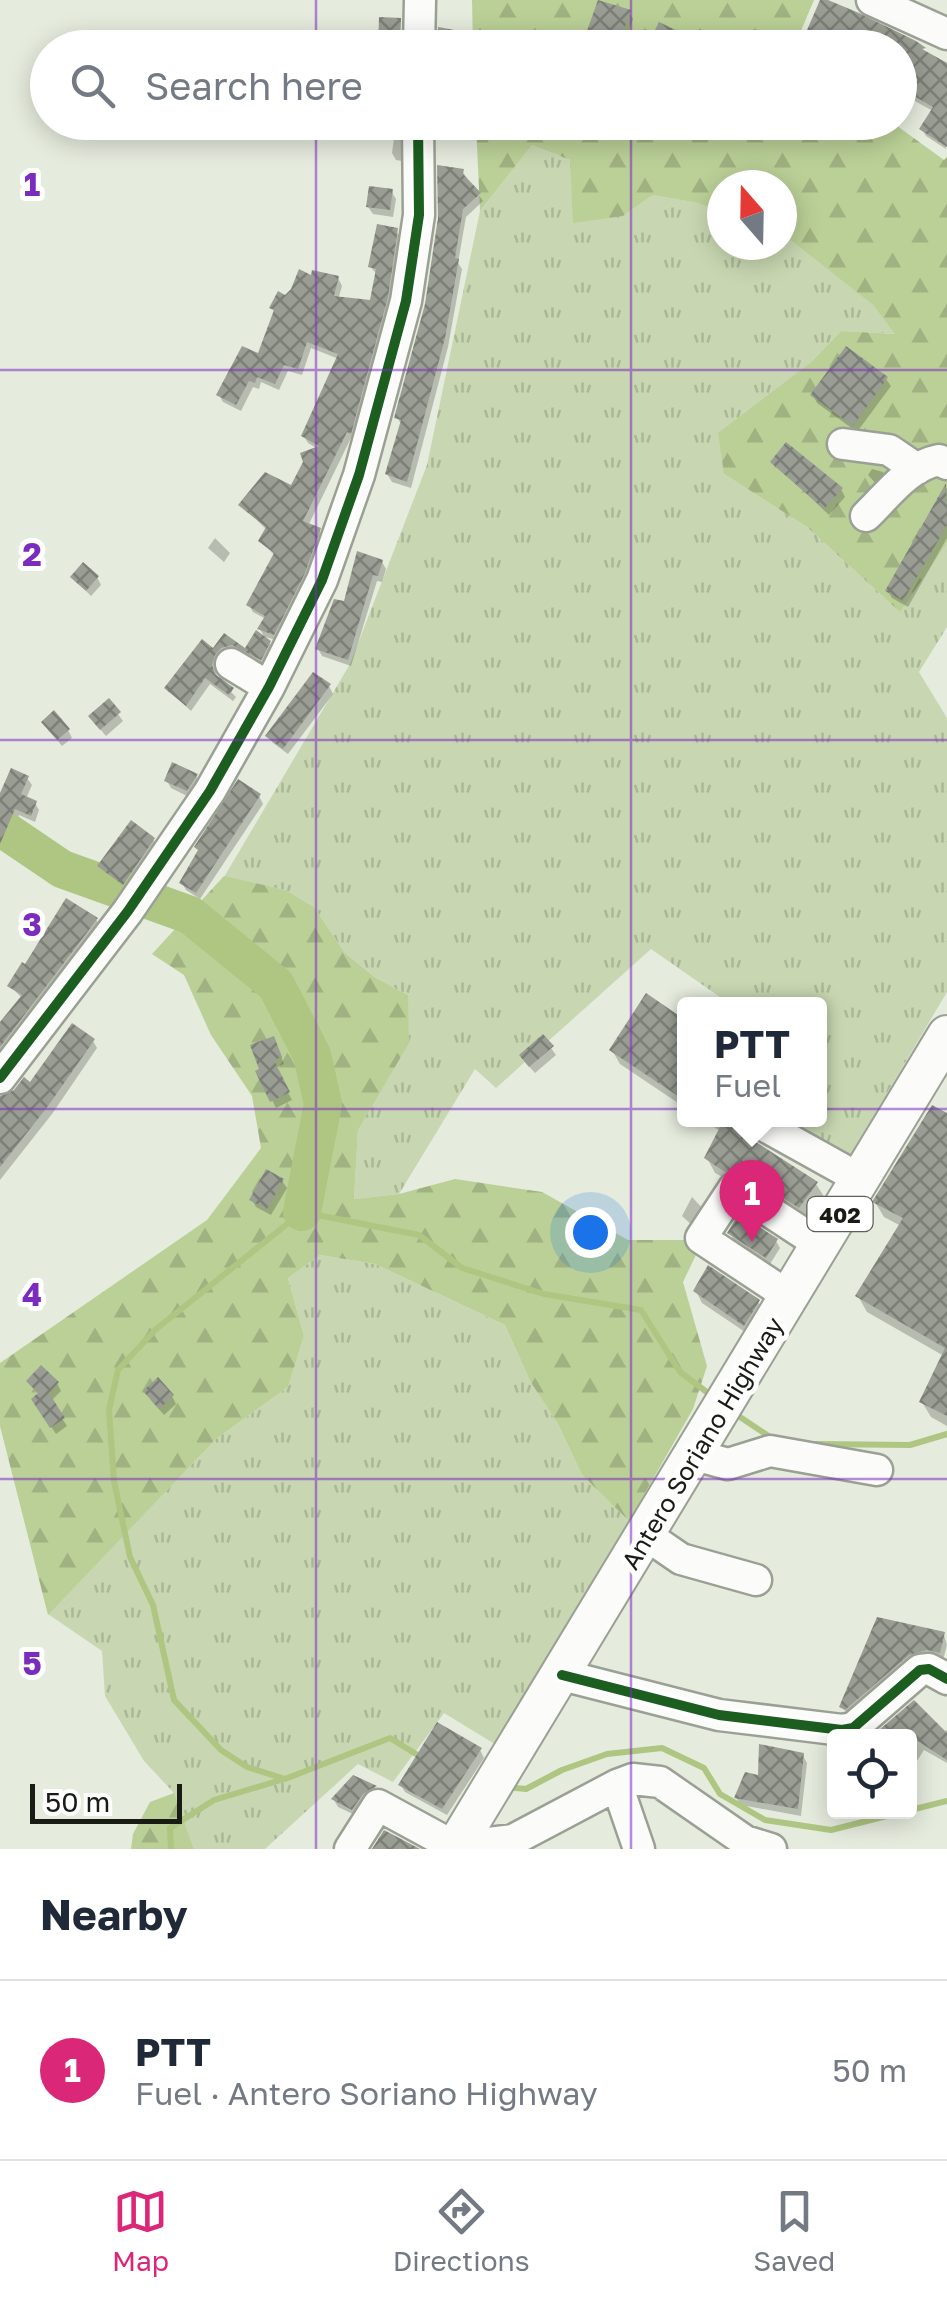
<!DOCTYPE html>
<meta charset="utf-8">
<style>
body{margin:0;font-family:"Golos Text",sans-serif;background:#f2f2f3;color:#1f2937}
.controls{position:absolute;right:30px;bottom:30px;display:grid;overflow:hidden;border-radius:10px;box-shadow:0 5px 25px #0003}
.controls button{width:90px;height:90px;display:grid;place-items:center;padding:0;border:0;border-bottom:2px solid #e0e1e3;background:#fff;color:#1f2937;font:50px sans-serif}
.compass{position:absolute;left:707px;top:170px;width:90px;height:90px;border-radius:50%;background:#fff;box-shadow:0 5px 25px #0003;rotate:340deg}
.scale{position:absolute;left:30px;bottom:25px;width:152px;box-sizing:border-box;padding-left:10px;border:5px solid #191c14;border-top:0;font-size:28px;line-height:35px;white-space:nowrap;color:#191c14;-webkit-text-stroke:8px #fff;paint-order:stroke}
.you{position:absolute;left:590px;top:1232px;width:35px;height:35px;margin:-25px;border:8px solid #fff;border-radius:50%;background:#1a73e8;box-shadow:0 0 0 15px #1a73e833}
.badge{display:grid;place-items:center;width:65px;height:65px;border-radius:50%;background:#db2777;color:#fff;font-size:32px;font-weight:700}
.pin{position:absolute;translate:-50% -82px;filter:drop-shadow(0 2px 5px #0008)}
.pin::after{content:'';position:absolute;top:52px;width:35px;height:30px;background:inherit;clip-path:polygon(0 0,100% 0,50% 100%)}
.popup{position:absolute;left:677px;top:997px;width:150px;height:130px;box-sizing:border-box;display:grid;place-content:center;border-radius:10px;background:#fff;filter:drop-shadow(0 2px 8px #0005);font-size:32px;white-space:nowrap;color:#747a83}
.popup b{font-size:38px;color:#1f2937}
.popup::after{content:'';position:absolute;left:50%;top:100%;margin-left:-20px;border:20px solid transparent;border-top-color:#fff}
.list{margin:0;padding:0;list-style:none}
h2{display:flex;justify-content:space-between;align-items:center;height:130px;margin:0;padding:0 40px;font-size:42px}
h2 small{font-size:32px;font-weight:400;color:#747a83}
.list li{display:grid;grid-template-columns:65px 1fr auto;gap:30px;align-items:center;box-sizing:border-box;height:180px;padding:0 40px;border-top:2px solid #e0e1e3}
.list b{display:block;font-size:38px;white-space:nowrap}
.list p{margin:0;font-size:32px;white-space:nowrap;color:#747a83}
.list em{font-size:32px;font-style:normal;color:#747a83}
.icon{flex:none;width:55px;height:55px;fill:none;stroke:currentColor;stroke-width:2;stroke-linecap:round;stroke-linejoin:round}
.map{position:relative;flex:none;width:947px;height:1849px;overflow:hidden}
.search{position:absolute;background:#fff;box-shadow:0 5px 25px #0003;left:30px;right:30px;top:30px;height:110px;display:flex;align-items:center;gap:25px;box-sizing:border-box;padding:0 35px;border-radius:55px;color:#747a83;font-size:38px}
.sheet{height:310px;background:#fff}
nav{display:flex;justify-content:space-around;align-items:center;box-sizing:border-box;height:140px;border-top:2px solid #e0e1e3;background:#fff;font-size:28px;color:#747a83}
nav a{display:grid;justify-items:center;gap:5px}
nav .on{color:#db2777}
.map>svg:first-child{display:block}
</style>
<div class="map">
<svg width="947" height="1849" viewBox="0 0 947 1849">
<defs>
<pattern id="grass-tufts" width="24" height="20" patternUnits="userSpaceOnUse" patternTransform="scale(2.5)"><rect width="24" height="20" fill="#c8d7b1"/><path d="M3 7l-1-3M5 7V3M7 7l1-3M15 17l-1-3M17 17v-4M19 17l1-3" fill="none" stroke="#abb897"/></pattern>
<pattern id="forest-firs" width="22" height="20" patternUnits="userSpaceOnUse" patternTransform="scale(2.5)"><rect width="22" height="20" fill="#bbd097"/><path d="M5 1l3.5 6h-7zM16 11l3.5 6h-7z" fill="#a0b281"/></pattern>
<pattern id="building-cross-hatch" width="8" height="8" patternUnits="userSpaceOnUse" patternTransform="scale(2.5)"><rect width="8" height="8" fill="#999d93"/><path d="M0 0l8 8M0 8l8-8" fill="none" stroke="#7c7f77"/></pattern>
</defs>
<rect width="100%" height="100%" fill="#e5ebdd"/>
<!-- grass -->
<path fill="url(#grass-tufts)" d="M532,145l38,15 53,56 30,-21 46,8 23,8v34h60v-12l4,1 87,71 23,29 -55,-3 -31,32 -86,111 83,53 92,84 48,-68v84l-28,45 28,46v274l-98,165 -63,-37h34v-116h-90l-79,-55 -155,139 -21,-19 -76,125 -45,5 4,-69 50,-135 -32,-17 -31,-25 -31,-46 -28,-17 -62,-13 126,-213 77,-199 53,-254z
M320,1255l55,9 130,61 25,56 29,45 23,49 47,46 -131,225 -54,-33 -51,69 -35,-18 -93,85h-71l-21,-57 -29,-31 -39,-65 -3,-45 -54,-37 168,-175 72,-52 16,-51 -16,-58z"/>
<!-- forest -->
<path fill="url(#forest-firs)" d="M472,0h342l-20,47h-321z
M476,123h417l51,37 3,-3v386l-47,69 -93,-85 -83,-53 -6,-41 92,-70 31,-32 54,3 -22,-29 -91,-72v-48h-60v26l-24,-8 -45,-8 -30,21 -50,7 -3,-63 -38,-15 -52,66z
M224,876l62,14 28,17 31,46 31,25 32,17 1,48 -51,87 -4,69 45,-5 56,-15 87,13 86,48h56l21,-4 -22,46 24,84 -14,43 -64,112 -47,-46 -23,-49 -29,-45 -25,-56 -130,-61 -55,-9 -32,23 16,58 -16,51 -72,52 -168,176 -48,-189v-63l207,-143 54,-72 -9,-52 -41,-61 -27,-60 -32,-21z
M174,1793l20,56h-63l2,-15 17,-32z"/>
<!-- shadow -->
<path fill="#0003" d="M629,12l4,7 -10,29h-34l-3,-6z
M441,30l23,5 3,13h-27z
M806,37l116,11 4,6 21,12 -1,83 -20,-13 -4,-7 11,-18 -33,-18v-45h-82l-7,-3z
M353,122h53l-4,8v31l-6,-1 -4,-7 4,-29h-16l-22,7z
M440,122h21l-1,7 -17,-1z
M583,122l-1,10 -19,-1 -4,-7z
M462,171l21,30 -17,16 -8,46 4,6 -14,78 -37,141 -19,-6 -5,-8 15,-48 -5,-9 30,-111 13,-91z
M391,191l5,8 -3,18 -20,-3 -5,-7z
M396,231l5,7 -11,68 -36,133 -3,-1 -43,88 11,4 4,7 -15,44 -30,60 -12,-4 8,13 -9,16 -27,-14 -19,9 -3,16 20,20 -3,4 -23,-17 -19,27 -24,-22 46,-37 11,-15 22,15 20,-12 -6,-11 6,-10 -13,-7 -4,-7 26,-49 -14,-15 6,-11 -26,-25 51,-17 26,-39 -10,-6 -4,-7 35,-77 -28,-11 -9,27 -14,-4 -9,19 -18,-8 -2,7 -6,-2 -12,24 -18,-9 -4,-7 41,-38 15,-43 -3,-6 40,-30h26l4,8 -4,14 31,4 8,-29 -6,-8z
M886,379l5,7 -34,46 -40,-29 -4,-8z
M773,462l68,27 4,8 -16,18z
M872,469l11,3 4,7 -8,8 -11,-12z
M947,487v51l-39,69 -16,-9 -4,-7z
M215,538l15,15 -6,9 -16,-14z
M382,562l4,7 -4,13 -5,-1 -26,85 -29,-10 -4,-7 28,-45z
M97,577l4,8 -10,11 -18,-18z
M329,686l4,8 -45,60 -15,-11 -5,-7z
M109,702l14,19 -17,15 -10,-12z
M44,723l24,7 4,8 -10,8z
M196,776l4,7 -9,15 -20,-10 -4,-7z
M27,778l5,7 -6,14 9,4 4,7 -4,12 -16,-7 -4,8 -15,-6v-18z
M259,796l4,8 -63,95 -14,-9 -4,-7z
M153,839l5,8 -30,44 -24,-17 -4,-8z
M96,919l4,8 -100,132v-33l22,-28 -12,-12z
M647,997l37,25v85l-64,-43 -8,-14z
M93,1041l4,7 -45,66 -52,66v-61l16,-27 15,-7z
M277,1046l7,18 -9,4 17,32 -16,8 -18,-36z
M551,1048l5,7 -21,18 -9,-10z
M947,1116v310l-16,-9 -9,-15 22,-46 -77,-44 -9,-16 43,-70 -17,-9 -9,-15z
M703,1120h40l-8,12 81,52 9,14 -17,23 -93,-48 -8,-15 13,-27z
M282,1181l5,7 -16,27 -15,-8 -4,-7z
M692,1197l13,14 -11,16 -12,-11z
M730,1233l46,8 4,7 -10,16 -36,-24z
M696,1291l62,11 7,11 -14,23 -49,-33z
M29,1382l28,1 4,8 -10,10 16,25 -11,8 -18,-27 2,-12z
M172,1396l4,8 -12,11 -14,-16z
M879,1620l65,15 3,10 -4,15 -11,-3 -82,59 -9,-10z
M914,1703l29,29 4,-2v33l-23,-13 -14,22v-36h-35z
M480,1750l4,8 -37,57 -42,-23 -4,-7z
M803,1756l4,7 -6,53 -60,-11 -5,-7 25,-20z
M354,1778l22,10 3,7 -22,21 -19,-9 -4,-7z"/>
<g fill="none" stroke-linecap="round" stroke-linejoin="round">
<!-- stream -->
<path stroke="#aec681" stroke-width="6" d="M734,1413l39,26
M815,1444l95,1 37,-11
M424,1759l-34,-21 -105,41 -38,-12 -26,-17 -47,-50 -21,-95 -23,-48 -16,-76 -5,-71 9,-40 37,-40 147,-118 117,23 43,33 82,26 97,16 39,62 32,24
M505,1787l21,2 36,-19 45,-16 55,-6 42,20 16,26 45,26 66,10 116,-29
M171,1849l-1,-21 44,-28 67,-20"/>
<!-- river -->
<path stroke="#aec681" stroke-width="38" d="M0,827l62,42 128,46 86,70 36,70 11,49 -21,108"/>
</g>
<!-- building -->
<path fill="url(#building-cross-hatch)" d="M598,0l33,10 -14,38h-18l-16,-6z
M820,0h8l31,13 57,28 10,7 -4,1 25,14v84l-28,-18 14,-22 -33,-19v-40h-72l-24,-11z
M379,17l22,1 -1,30h-22z
M659,22l54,26h-67z
M438,27l27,5 -2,15 -24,-4 -1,5z
M437,165l27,4 -1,5 18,19 -18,16 -8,49 4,1 -14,79 -38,144 -22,-8 16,-54 -7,-2 31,-114 13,-86z
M369,186l24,3 -3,21 -24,-3z
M377,224l21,4 -10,69 -37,137 -4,-2 -44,89 18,7 -16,45 -31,62 -17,-6 8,-13 -19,-11 28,-52 -16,-12 8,-14 -28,-22 27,-33 26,13 12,-23 -3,-9 19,-7 -18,-10 37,-82 -31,-12 -9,27 -14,-4 -9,19 -18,-7 -2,6 -6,-2 -13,24 -20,-10 26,-49 16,7 16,-43 -5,-2 9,-17 7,4 6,-6 8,-20 12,6 1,-5 27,6 -5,20 36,4 6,-31 -8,-2z
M846,346l42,31 -35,49 -43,-31z
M786,442l57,46 -19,21 -54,-47z
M946,483l1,42 -44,76 -18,-10z
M357,551l26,9 -5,16 -5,-1 -25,85 -33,-11 19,-50 10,2z
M83,562l16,14 -13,15 -16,-14z
M256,630l15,11 -10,19 -29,-15 -11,3 -6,7 -3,10 3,9 19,14 -5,7 -24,-17 -19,28 -22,-18 38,-49 11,9 11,-15 21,15z
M313,672l18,12 -48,65 -18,-13z
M109,698l12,14 -21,18 -12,-14z
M54,710l16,19 -13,11 -16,-18z
M172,762l26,12 -11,17 -23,-10z
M11,768l18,8 -8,18 16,7 -6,15 -16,-7 -15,35v-51z
M238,779l23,15 -65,99 -17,-10 19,-33 -4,-3z
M131,820l24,18 -32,47 -26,-19z
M66,898l32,20 -98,129v-25l22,-27 -15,-9 15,-24 3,2z
M646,993l38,26v81l-75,-50z
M72,1023l23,16 -47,67 -48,61v-71l14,-6 10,-13 6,5z
M543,1034l11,12 -25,21 -10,-12z
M274,1036l8,21 -8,3 16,32 -20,10 -15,-31 4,-2 -9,-24z
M932,1105l15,8v303l-28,-14 26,-54 -90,-52 48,-78 -31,-16z
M723,1121l95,61 -19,26 -55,-36 -10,-3 -9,3 -21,-14z
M266,1169l18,10 -17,30 -18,-9z
M739,1214l39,25 -12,19 -39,-25z
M708,1265l52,35 -16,26 -51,-35z
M41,1365l18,17 -10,11 16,25 -15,10 -19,-29 7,-6 -12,-12z
M158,1377l16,18 -15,14 -16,-18z
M877,1617l68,15 -5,21 -13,-3 -18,5 -64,55 -6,-3z
M914,1700l33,33v27l-37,-24h-38z
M437,1722l45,26 -40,61 -44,-24z
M759,1744l45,9 -6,56 -64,-11 11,-26 13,3z
M353,1775l24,11 -14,8 -11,16 -21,-11z
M384,1830l36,19h-48z"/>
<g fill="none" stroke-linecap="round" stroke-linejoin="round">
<!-- minor casing -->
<g stroke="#9ba095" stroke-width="35">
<path id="minor" d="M872,0l75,34
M419,48l1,-48
M843,444l46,6 28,19
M866,516c22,-21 42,-50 73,-56l8,4
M231,664l38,23
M0,1078l128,-167 82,-120 59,-104 53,-107 37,-105 47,-174 13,-86 -1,-93
M754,1120l106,59
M790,1297l-89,-59 33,-50 87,57
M695,1455l33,9 42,-13 107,19
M646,1535l35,24 75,21
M562,1675l157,40 123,15 11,-2 67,-58 9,-1 18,10
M617,1785l22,64
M350,1849l28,-44 77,42 58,-7 104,-55 16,-6 27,3 85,59 26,8"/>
</g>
<!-- major casing -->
<g stroke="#9ba095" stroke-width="42">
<path id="major" d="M454,1849l493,-814"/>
</g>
<!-- minor -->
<use href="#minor" stroke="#fbfcfa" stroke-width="30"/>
<!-- major -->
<use href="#major" stroke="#fbfcfa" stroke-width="38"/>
<!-- cycleway casing -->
<g stroke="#fff" stroke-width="16">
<path id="cycleway" d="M0,1078l128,-167 82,-120 59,-104 53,-107 37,-105 47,-174 13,-86 -1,-93
M562,1675l157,40 123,15 11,-2 67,-58 9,-1 18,10"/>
</g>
<!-- cycleway -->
<use href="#cycleway" stroke="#1b5e20" stroke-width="10"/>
</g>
<!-- grid -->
<path fill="none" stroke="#7b2cbf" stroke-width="2.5" stroke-opacity="0.55" d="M316,0v48M631,0v48M316,122v1727M631,122v1727M0,370h947M0,740h947M0,1109h947M0,1479h947"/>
<g text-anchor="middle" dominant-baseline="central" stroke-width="10" stroke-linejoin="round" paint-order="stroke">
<!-- shield labels -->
<rect fill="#fff" stroke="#5e605a" stroke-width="2.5" x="807.5" y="1197" width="65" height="34" rx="8"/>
<g font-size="22" font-weight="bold" fill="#191c14">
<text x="840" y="1214">402</text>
</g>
<!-- street labels -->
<g font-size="25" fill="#191c14" stroke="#fff">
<text transform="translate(702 1443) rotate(-59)">Antero Soriano Highway</text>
</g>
</g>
<g font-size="32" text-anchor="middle" font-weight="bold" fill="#7b2cbf" stroke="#fff" stroke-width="10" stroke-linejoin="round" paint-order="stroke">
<text x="32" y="196">1</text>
<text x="32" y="566">2</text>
<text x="32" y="936">3</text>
<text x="32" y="1306">4</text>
<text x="32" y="1675">5</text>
</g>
</svg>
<div class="controls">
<button><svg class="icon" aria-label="locate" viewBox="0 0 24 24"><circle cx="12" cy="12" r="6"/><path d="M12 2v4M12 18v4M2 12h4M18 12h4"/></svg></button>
</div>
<svg class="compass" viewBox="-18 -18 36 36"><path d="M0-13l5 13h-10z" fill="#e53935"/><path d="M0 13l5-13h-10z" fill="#747a83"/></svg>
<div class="scale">50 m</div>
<div class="you"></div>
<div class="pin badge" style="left:752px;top:1242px">1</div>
<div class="popup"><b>PTT</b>Fuel</div>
<div class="search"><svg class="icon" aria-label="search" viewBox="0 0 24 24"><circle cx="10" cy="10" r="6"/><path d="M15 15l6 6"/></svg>Search here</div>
</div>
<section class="sheet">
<h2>Nearby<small></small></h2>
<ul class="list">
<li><span class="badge">1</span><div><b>PTT</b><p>Fuel · Antero Soriano Highway</p></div><em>50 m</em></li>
</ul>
</section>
<nav>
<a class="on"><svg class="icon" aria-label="map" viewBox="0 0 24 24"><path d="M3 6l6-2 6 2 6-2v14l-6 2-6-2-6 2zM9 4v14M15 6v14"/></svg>Map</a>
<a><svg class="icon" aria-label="directions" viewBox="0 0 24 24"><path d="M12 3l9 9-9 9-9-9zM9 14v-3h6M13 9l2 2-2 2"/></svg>Directions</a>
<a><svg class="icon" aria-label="saved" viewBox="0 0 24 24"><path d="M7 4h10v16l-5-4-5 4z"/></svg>Saved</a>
</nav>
